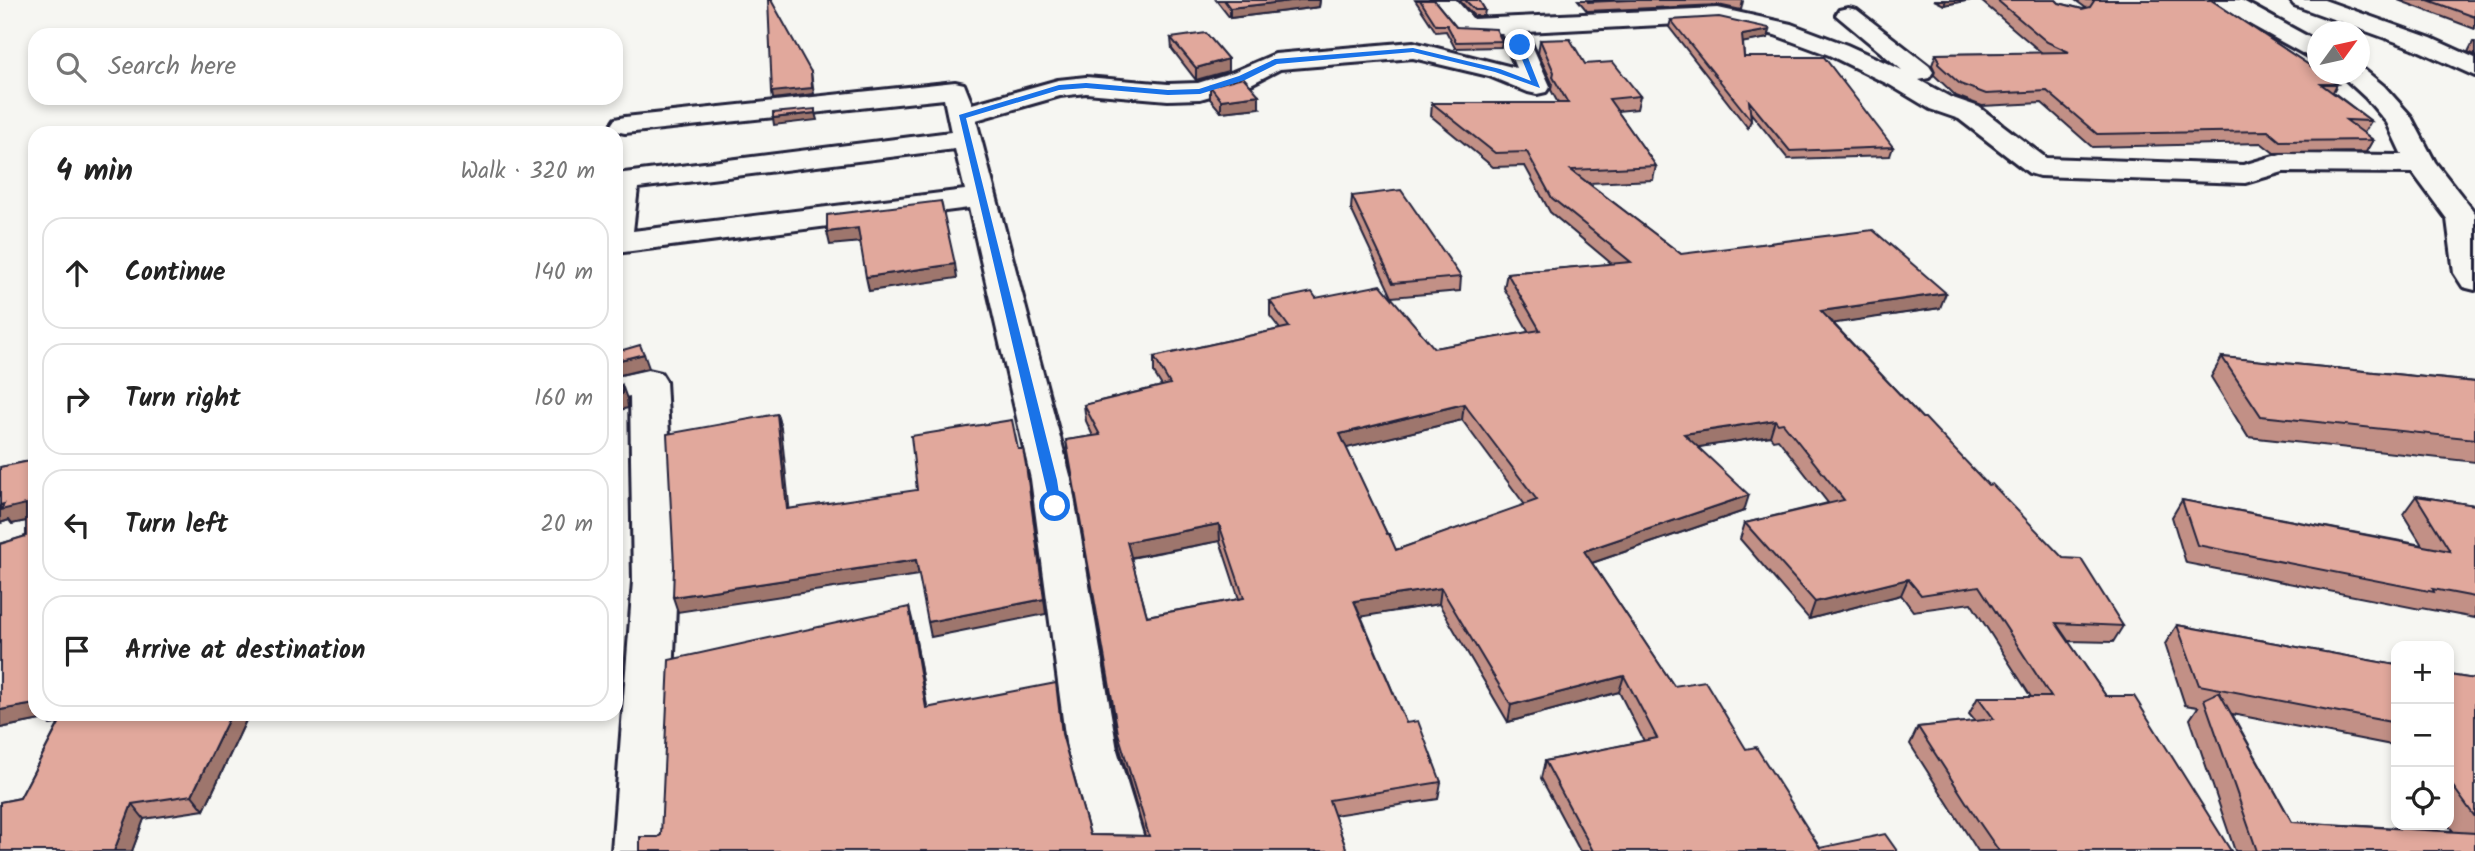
<!DOCTYPE html>
<meta charset="utf-8">
<style>
body{margin:0;font-family:Kalam,sans-serif;background:#f6f6f6;color:#222}
.controls{position:absolute;right:21px;bottom:21px;display:grid;overflow:hidden;border-radius:14px;box-shadow:0 4px 10px #0003}
.controls button{width:63px;height:63px;display:grid;place-items:center;padding:0;border:0;border-bottom:2px solid #e0e0e0;background:#fff;color:#222;font:35px sans-serif}
.compass{position:absolute;left:2307px;top:21px;width:63px;height:63px;border-radius:50%;background:#fff;box-shadow:0 4px 10px #0003;rotate:57deg}
.stop{position:absolute;width:21px;height:21px;margin:-16px;border:5px solid #1a73e8;border-radius:50%;background:#fff}
.stop.end{background:#1a73e8;border-color:#fff;box-shadow:0 2px 7px #0008}
.list{margin:0;padding:0;list-style:none}
h2{display:flex;justify-content:space-between;align-items:center;height:91px;margin:0;padding:0 28px;font-size:30px}
h2 small{font-size:23px;font-weight:400;color:#767676}
.list li{display:grid;grid-template-columns:46px 1fr auto;gap:21px;align-items:center;box-sizing:border-box;height:112px;margin:0 14px 14px;padding:0 14px;border:2px solid #e0e0e0;border-radius:21px}
.list b{display:block;font-size:26px;white-space:nowrap}
.list em{font-size:23px;font-style:normal;color:#767676}
.icon{flex:none;width:38px;height:38px;fill:none;stroke:currentColor;stroke-width:2;stroke-linecap:round;stroke-linejoin:round}
.map{position:relative;flex:none;width:2475px;height:851px;overflow:hidden}
.search{position:absolute;background:#fff;box-shadow:0 4px 10px #0003;left:28px;top:28px;width:595px;height:77px;display:flex;align-items:center;gap:18px;box-sizing:border-box;padding:0 24px;border-radius:21px;color:#767676;font-size:26px}
.panel{position:absolute;background:#fff;box-shadow:0 4px 10px #0003;left:28px;top:126px;width:595px;height:595px;border-radius:21px}
.map>svg:first-child{display:block}
</style>
<div class="map">
<svg width="2475" height="851" viewBox="0 0 2475 851">
<rect width="100%" height="100%" fill="#f6f6f2"/>
<filter id="ink" filterUnits="userSpaceOnUse"><feTurbulence type="fractalNoise" baseFrequency=".0143" numOctaves="2"/><feDisplacementMap in="SourceGraphic" scale="14" xChannelSelector="R" yChannelSelector="G"/><feConvolveMatrix kernelMatrix="1 2 1 2 8 2 1 2 1" color-interpolation-filters="sRGB"/></filter>
<g filter="url(#ink)">
<g fill="none" stroke-linecap="round" stroke-linejoin="round">
<!-- minor casing -->
<g stroke="#22223b" stroke-width="6">
<path id="minor" d="M1431,0h25l17,19 245,-11 73,16 56,21 55,25 -66,-55 3,-5 9,-2 9,2 72,56 4,6 -4,6 -10,2 31,17 29,10 67,51 197,7 38,-11 121,1 -15,-32 -21,-25 -26,-24h20v-6h2l22,18 26,29 25,47 40,51v77l-12,-3 -9,-14 -7,-54 -34,-46 -130,-1 -38,11 -206,-7 -10,-3 -70,-54 -29,-10 -40,-24 -61,-30 -54,-20 -57,-13 -192,10 24,54 -4,6 -9,2 -9,-2 -39,-16 -76,-18 -133,11 -29,15 -51,15 -32,1 -82,-7 -26,3 -84,24 95,359 46,271 31,101h-54l-27,-101 -36,-271 -62,-271 -353,45v-79l335,-42 -7,-33 -319,34 -10,-2 -4,-6 4,-6 10,-2 330,-35 9,2 8,20 86,-24 28,-3 82,7 30,-1 35,-11 42,-18 138,-12 103,26 -14,-35 -45,-2zM955,149l10,41 -332,41 5,-43z
M2211,0h30l77,42v17l-9,-2 -94,-52z
M2290,0h34l107,38 44,20v18l-62,-28 -119,-43z
M648,370l13,3 5,8 11,200 -11,270h-54l21,-270 -3,-185 -14,3v-22z"/>
</g>
<!-- minor -->
<use href="#minor" fill="#f6f6f2" fill-rule="evenodd"/>
</g>
<!-- wall -->
<path fill="#c29086" stroke="#22223b" stroke-width="2" fill-rule="evenodd" d="M1216,0h104l-1,7 -89,11z
M1415,0h19l22,27 46,14 -1,6 -46,1 -9,-17 -10,1z
M1459,0h20l6,10 -1,6h-10z
M1578,0h164l1,1 -2,9 -23,-5 -131,6z
M1934,0h37l-27,5z
M1980,0h76l3,3 23,6 4,-1 -11,-8h136l126,84 -4,8 38,29 -7,12 9,7 -7,12 -92,1 -13,-10 -169,4 -50,-44 -60,3 -26,-10 -22,-21 1,-4 -3,-6 4,-11 106,-1z
M2398,0h77v29z
M1671,20l99,10 -2,8 -25,4 1,15 149,90 -3,9 -102,3 -38,-47 1,8 -3,8 -79,-101z
M1171,38l57,33 -32,9 -24,-31z
M1540,40l45,24 55,32 -3,13 -20,2 39,55 -3,14 -65,3 93,71 259,54 -107,15 89,95 66,67 135,141 -10,16 -45,-1 38,55 125,155h-253l-68,-107 8,-17 57,-6 -6,-7 9,-17h53l-60,-94 -58,8 -12,-16 -92,24 -69,-80 5,-16 83,-20 -50,-64 -5,1 -3,-4 -72,11 46,64 -152,52 82,123 72,63 74,99 77,3h-317l-39,-73 4,-17 99,-20 -25,-49 -111,30 -69,-118 -78,12 45,107 35,59 -3,17 -104,16 13,36 -689,-14 255,-214 14,85 135,26 28,101 55,1 -25,-87 -52,-293 -2,-16 27,-4 -7,-15 -2,-16 78,-19 -8,-13v-16l126,-28 -10,-13v-15l46,-3 118,50 95,-16 -25,-44 3,-15 105,-9 -62,-52 -25,-46 -32,1 -62,-51 1,-13h126l-7,-13 1,-7 -14,-30zM1462,420l63,85 -129,45 -9,-16 -41,-86zM1220,541l19,58 -92,17 -16,-58z
M2473,42h2v13l-7,-3z
M1210,86l49,22 -38,4 -11,-13z
M1352,196l109,81 -1,14 -68,6 -41,-88z
M2222,357l253,25v80l-227,-25 -37,-60z
M35,460v254h214l-45,96 -60,9 -12,32h-132v-49l20,-4 39,-75 -9,2 -5,-6 -45,9v-184l26,-8v-15l-14,3 -3,-4 -9,3v-56z
M2416,496l59,9v113l-54,-10 -1,1 -234,-46 -14,-46 10,-17 240,45 -19,-31z
M2177,625l219,40v87l-5,-7 -159,-31 60,108 161,9 -5,-6h1v-150l26,4v172h-240l-45,-132 8,-12 -13,-2 -20,-61z"/>
<!-- shaded-wall -->
<path fill="#9e766d" stroke="#22223b" stroke-width="2" d="M1299,0h21l-1,7 -89,11v-10z
M1946,0h25l-27,5z
M1770,30l-2,8 -27,5 1,-8z
M1228,59v12l-32,9v-12z
M811,72l3,22 -41,5 -1,-7z
M1259,95v13l-38,4v-12z
M815,113l2,7 -43,5 -1,-7z
M858,228l3,14 -31,3 -3,-13z
M955,264l2,14 -88,13 -3,-14z
M1946,293l-6,15 -124,18 5,-15z
M644,354l5,14 -33,8v-15z
M622,385l5,14 1,9 -12,3v-15z
M1464,404l-2,16 -123,30 1,-16z
M777,414l4,14 10,96 -4,-15z
M1775,420l-5,16 -90,14 4,-16z
M1749,495l-5,16 -164,56 4,-16z
M4,504h22l9,15 -23,5 -3,-4 -9,3v-18z
M1219,524l1,17 -92,17 -1,-16z
M916,560l3,15 -241,37 -5,-15z
M1908,579l-7,16 -92,24 6,-17z
M1441,588l-2,16 -86,14 1,-17z
M1044,599l2,15 -115,23 -3,-15z
M909,607l4,16 17,101 -4,-16z
M1624,676l-5,16 -111,30 3,-17z
M35,704v10h41l5,6 -31,5 -5,-6 -45,9v-18z
M231,714h18l-45,96 -12,-15z
M132,804l12,15 -12,32h-18z"/>
<!-- building -->
<path fill="#e1a89c" stroke="#22223b" stroke-width="2" fill-rule="evenodd" d="M768,0h3l40,72 1,16 -40,4z
M1224,0h75l-69,8z
M1420,0h14l22,27 40,2 6,12 -46,1 -9,-17h-11z
M1465,0h14l6,10h-10z
M1587,0h44l-43,2z
M1997,0h59l3,3 23,6 8,-2 4,-6 -1,-1h118l107,71v3h3l16,10h-16l50,37 -25,-1 27,20 -93,1 -12,-10 -171,3 -50,-43 -61,3 -26,-10 -22,-20 1,-5 -3,-5 133,-2 -22,-10z
M2428,0h47v17z
M1719,17l50,11 1,2 -28,5 2,22h80l69,90 -103,4 -41,-50 2,19 -80,-100z
M1206,33l22,26 -32,9 -25,-30z
M1570,39l15,25 28,-2 27,34 -31,3 47,67 -85,4 110,84 192,-24 73,63 -125,18 101,107h3l63,67 4,-1 71,74 18,1 42,67 -67,-3 50,73h28l97,155h-232l-22,-32 -59,-92 76,-8 -16,-22h73l-72,-111 -58,9 -13,-16 -93,23 -70,-79 99,-23 -61,-77 -5,1 -3,-4 -91,14 65,61 -165,56 90,135 31,-5 41,68 10,-2 64,101 65,-14 12,17h-304l-48,-90 112,-23 -33,-62 -113,29 -70,-117 -87,13 52,122 12,-2 23,61 -112,18 18,51h-707v-14h18l3,-2 8,-175 240,-53 17,101 130,-25 6,51 28,101 59,1 -31,-103 -52,-293 34,-5 -16,-30 86,-21 -16,-27 135,-30 -19,-26 42,-9 4,6 65,-13 53,63 106,-18 -33,-57 124,-11 -79,-64 -25,-46 -32,1 -63,-50h136l-15,-26 1,-5 -14,-32zM1464,404l73,96 -141,50 -7,-16h-2l-47,-100zM1219,524l25,74 -97,18 -20,-74z
M1243,77l16,18 -38,5 -11,-14z
M815,109v4l-42,5v-5z
M1401,190l60,87 -68,6 -41,-87z
M941,201l14,63 -89,13 -8,-49 -31,4v-17z
M640,345l4,9 -28,7v-9z
M2222,357l253,25v57l-214,-23z
M622,385v9l-6,2v-9z
M777,414l10,95 130,-19 -6,-54 101,-16 6,29h5l3,16 18,134 -116,23 -12,-62 -243,37 1,-31 -7,-132z
M35,460v244l-35,6v-166l26,-8v-32l-25,6 3,-6 -4,1v-38z
M2416,496l59,9v92l-42,-8 1,3 -237,-47 -15,-45 268,51z
M2177,625l219,40v58l-197,-38z
M2449,675l26,4v138l-26,-36z
M2219,692l73,130 183,11v18h-218l-53,-152z
M64,714h167l-39,81 -60,9 -18,47h-114v-49l20,-4z"/>
</g>
<!-- route -->
<path fill="#1a73e8" d="M1520,43l3,2 17,43 -45,-16 -82,-20 -136,12 -32,16 -45,14 -32,1 -82,-7 -27,2 -93,28 91,362 4,26 -1,3h-9l-92,-394 100,-30 27,-2 82,7 31,-1 40,-13 36,-17 138,-11 87,21 31,12 -15,-36z"/>
</svg>
<div class="controls">
<button>+</button>
<button>−</button>
<button><svg class="icon" aria-label="locate" viewBox="0 0 24 24"><circle cx="12" cy="12" r="6"/><path d="M12 2v4M12 18v4M2 12h4M18 12h4"/></svg></button>
</div>
<svg class="compass" viewBox="-18 -18 36 36"><path d="M0-13l5 13h-10z" fill="#e53935"/><path d="M0 13l5-13h-10z" fill="#767676"/></svg>
<div class="stop" style="left:1055px;top:506px"></div>
<div class="stop end" style="left:1520px;top:45px"></div>
<div class="search"><svg class="icon" aria-label="search" viewBox="0 0 24 24"><circle cx="10" cy="10" r="6"/><path d="M15 15l6 6"/></svg>Search here</div>
<section class="panel">
<h2>4 min<small>Walk · 320 m</small></h2>
<ul class="list">
<li><svg class="icon" aria-label="ahead" viewBox="0 0 24 24"><path d="M12 20V5M6 11l6-6 6 6"/></svg><div><b>Continue</b></div><em>140 m</em></li>
<li><svg class="icon" aria-label="right" viewBox="0 0 24 24"><path d="M7 20v-9h11M14 6l5 5-5 5"/></svg><div><b>Turn right</b></div><em>160 m</em></li>
<li><svg class="icon" aria-label="left" viewBox="0 0 24 24"><path d="M17 20v-9H6M10 6l-5 5 5 5"/></svg><div><b>Turn left</b></div><em>20 m</em></li>
<li><svg class="icon" aria-label="arrive" viewBox="0 0 24 24"><path d="M6 21V4h12l-3 4 3 4H6"/></svg><div><b>Arrive at destination</b></div></li>
</ul>
</section>
</div>
